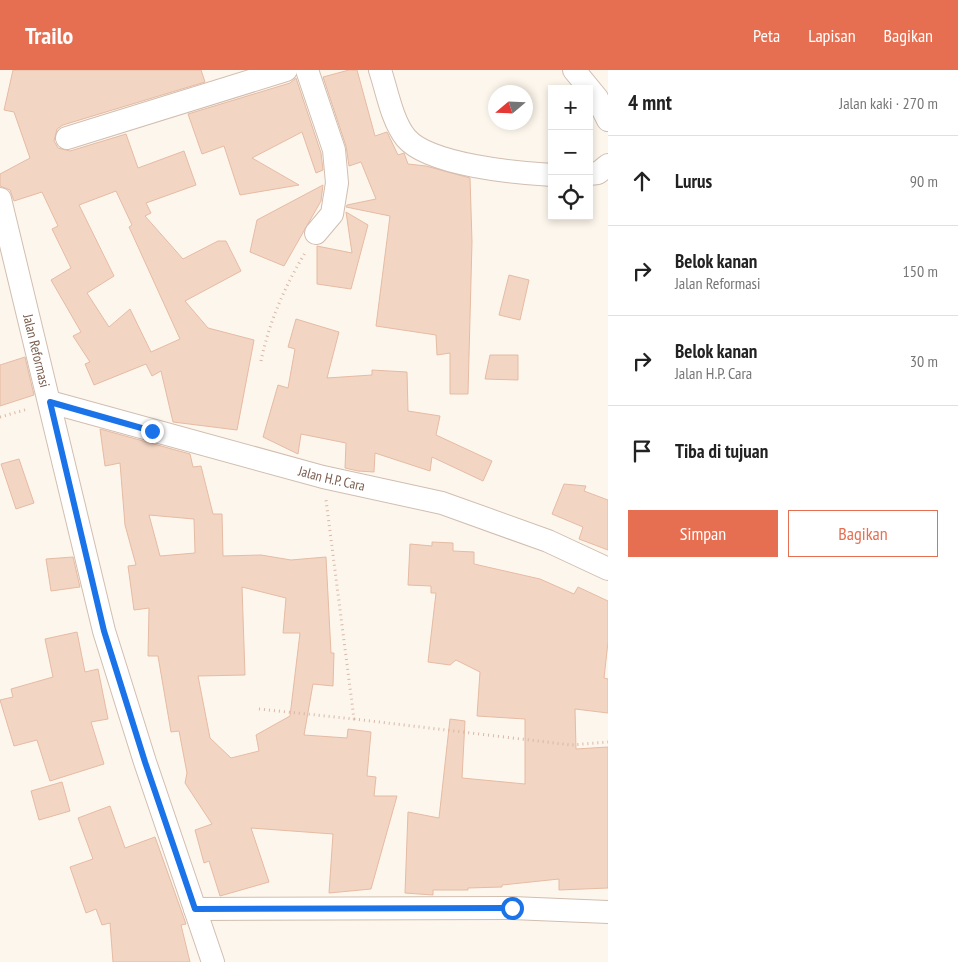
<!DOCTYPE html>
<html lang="id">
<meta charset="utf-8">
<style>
body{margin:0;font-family:"PT Sans Narrow",sans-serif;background:#f6f6f6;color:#222}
.controls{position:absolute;right:15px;top:15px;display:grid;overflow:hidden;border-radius:0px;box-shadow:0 2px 8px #0003}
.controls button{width:45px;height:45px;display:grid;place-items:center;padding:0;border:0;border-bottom:1px solid #e0e0e0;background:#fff;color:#222;font:25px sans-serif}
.compass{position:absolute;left:488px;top:15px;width:45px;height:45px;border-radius:50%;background:#fff;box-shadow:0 2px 8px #0003;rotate:251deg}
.stop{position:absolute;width:15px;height:15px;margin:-11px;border:4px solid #1a73e8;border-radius:50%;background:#fff}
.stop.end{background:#1a73e8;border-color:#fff;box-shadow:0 1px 5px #0008}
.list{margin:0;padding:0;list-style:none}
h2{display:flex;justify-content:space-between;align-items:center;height:65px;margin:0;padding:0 20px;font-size:21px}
h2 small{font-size:16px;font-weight:400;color:#767676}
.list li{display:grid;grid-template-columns:32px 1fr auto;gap:15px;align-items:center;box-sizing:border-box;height:90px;padding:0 20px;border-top:1px solid #e0e0e0}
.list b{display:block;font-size:19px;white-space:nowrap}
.list p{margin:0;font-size:16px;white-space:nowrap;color:#767676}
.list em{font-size:16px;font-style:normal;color:#767676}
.actions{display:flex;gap:10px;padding:15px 20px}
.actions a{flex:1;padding:11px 0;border:1px solid #e76f51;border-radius:0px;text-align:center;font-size:18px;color:#e76f51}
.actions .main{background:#e76f51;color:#fff}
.icon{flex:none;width:28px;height:28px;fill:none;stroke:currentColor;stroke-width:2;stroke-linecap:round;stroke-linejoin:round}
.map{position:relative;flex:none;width:608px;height:892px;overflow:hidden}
header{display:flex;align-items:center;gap:30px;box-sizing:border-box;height:70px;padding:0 25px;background:#e76f51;color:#fff}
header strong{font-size:24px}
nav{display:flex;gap:28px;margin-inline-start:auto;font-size:18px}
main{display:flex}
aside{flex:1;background:#fff}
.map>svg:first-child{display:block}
</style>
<header>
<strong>Trailo</strong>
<nav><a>Peta</a><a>Lapisan</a><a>Bagikan</a></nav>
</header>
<main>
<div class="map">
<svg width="608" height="892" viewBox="0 0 608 892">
<rect width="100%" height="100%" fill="#fdf6ec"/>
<!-- building -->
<path fill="#f3d5c3" stroke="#e6bba3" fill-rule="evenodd" d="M13,0h188l4,12 -142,43 -6,4 -3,12 4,7 12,3 56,-17 12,34 46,-17 12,34 -50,18 5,10 -6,3 38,43 35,-18h8l15,30 -56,30 23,27 46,12 -17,90 -64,-8 -12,-51 -9,5 -6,-12 -52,21 -9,-21 5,-2 -17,-26 8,-4 -30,-52 20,-12 -19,-39 6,-3 -16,-34 -28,9 -4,-11 -10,-4v-12l30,-16 -16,-46 -10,-2zM116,121l16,34 -3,2 51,112 -29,13 -21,-43 -21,18 -22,-34 27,-17 -35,-71z
M349,0h8l18,66 12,-4 11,23 6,-2 4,11 18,2 44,12 2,64 -4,152h-18v-41l-13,2 -1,-20 -60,-9 14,-110 -44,-9 1,-2 29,-6 -15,-37 -12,4 -3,-20 -23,-69z
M296,8l25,75 2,17 -7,3 -14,-41 -50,26 47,27 -59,10 -16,-49 -22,8 -14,-40 102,-31z
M323,115l-2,16 -37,65 -34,-14 7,-32z
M346,142l22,13 -17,64 -34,-5v-38l35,7z
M509,205l20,5 -9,40 -21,-5z
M296,249l43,13 -12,46 45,-3v-5l35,2 1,39 32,5 -4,19 56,26 -9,20 -51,-24 -2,14 -55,-18 -1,19 -16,-1 -13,-3 1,-25 -45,-9 -3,20 -35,-17 15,-52 10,3 7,-39 -7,-2z
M490,285h28v25l-33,-1z
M25,287l9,38 -34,11v-41z
M100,359l90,25 3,13 8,-1 12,48h9l1,42 38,-1 30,5 35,-3 5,96h3l-1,33 -20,-2 -9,51 43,3 1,-9 23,3 -4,44 9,1 -2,19h23l-26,93 -42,4 4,-59 -82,-6 18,54 -49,14 -11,-35 -5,2 -9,-33 17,-6 -27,-41 2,-10 -8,-42 -8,1 -13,-76h-10l1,-48 -15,2 -6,-44 8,-1 -11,-40 -5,-62 -15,3zM149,445l45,4 1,34 -35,3zM242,517l44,11 -3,35h17l-10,83 -34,19 3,16 -28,7 -21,-20 -12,-62 47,-1z
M19,389l15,44 -18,6 -15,-45z
M564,414l22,2 -2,5 24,9v50l-29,-11 4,-12 -31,-13z
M432,472l21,1v8l21,1v12l66,15 34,15 4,-7 30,14v41l-4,36 4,1v34l-33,-4 1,40 32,-2v141l-49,2v-11l-57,6v2l-34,1v2h-35v5l-28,-2 3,-81 31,6 11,-99 15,2 -3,57 63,6v-65l-48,-3 3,-44 -24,-12 -6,5 -22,-3 8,-69h-5v-7l-23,-1 2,-41 22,2z
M73,487l7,30 -29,4 -5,-32z
M77,562l8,40 13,-3 10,50 -17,3 13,42 -54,17 -13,-41 -23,6 -14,-46 13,-3 -2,-8 42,-12 -8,-38z
M62,712l8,29 -31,9 -8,-29z
M110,736l15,42 30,-11 31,87 -5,1 9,37h-77l-3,-39 -8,2 -6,-16 -10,4 -16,-46 23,-8 -15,-41z"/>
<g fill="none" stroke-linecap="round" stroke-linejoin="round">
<!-- minor casing -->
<g stroke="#d1beb0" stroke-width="24">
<g id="minor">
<path d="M307,0l27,80 3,33 -5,31 -16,19"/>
<path d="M380,0c7,21 12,51 26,68 23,27 110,35 146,37"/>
<path d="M574,0l23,28 11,22"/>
<path d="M67,68l219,-68"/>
<path d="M589,104l9,-1 10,-8"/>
<path id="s1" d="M0,129l104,432 41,131 68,200"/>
<path id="s2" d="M50,332l273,75 119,26 106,38 60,28"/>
<path d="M195,839l317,-1 96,4"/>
</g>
</g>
<!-- path -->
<path stroke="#d9b8a5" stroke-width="3" stroke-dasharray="1 4" stroke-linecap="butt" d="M261,291c8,-39 24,-75 44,-108
M0,347l28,-8
M259,639l95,10 -28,-219
M354,649l217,26 37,-3"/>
<!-- minor -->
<use href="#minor" stroke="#fff" stroke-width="22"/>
</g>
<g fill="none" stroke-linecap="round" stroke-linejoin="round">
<!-- route -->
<path stroke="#1a73e8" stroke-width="6" d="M152,361l-102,-29 54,229 41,131 50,147 317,-1"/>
</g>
<g text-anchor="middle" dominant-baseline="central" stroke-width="4" stroke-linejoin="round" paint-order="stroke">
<!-- street labels -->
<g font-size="14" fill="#7a5c4d" stroke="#fffaf3">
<text stroke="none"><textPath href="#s1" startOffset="156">Jalan Reformasi</textPath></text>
<text stroke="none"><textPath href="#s2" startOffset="292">Jalan H.P. Cara</textPath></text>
</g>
</g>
</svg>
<div class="controls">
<button>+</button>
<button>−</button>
<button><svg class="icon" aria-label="locate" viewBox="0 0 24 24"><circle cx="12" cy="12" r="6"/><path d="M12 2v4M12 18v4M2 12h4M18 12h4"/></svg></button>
</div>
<svg class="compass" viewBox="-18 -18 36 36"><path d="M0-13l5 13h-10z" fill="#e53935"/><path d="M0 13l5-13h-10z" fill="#767676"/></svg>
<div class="stop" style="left:512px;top:838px"></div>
<div class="stop end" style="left:152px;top:361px"></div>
</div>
<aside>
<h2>4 mnt<small>Jalan kaki · 270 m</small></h2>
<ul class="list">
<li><svg class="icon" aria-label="ahead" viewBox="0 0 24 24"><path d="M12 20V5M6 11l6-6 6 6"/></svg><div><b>Lurus</b></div><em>90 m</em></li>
<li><svg class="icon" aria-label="right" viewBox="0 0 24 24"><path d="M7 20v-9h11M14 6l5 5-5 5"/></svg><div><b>Belok kanan</b><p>Jalan Reformasi</p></div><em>150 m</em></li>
<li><svg class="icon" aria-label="right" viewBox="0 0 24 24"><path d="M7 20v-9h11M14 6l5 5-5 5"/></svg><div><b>Belok kanan</b><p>Jalan H.P. Cara</p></div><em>30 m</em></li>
<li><svg class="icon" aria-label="arrive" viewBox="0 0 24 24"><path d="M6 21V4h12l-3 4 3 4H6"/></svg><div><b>Tiba di tujuan</b></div></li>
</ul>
<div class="actions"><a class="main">Simpan</a><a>Bagikan</a></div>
</aside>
</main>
